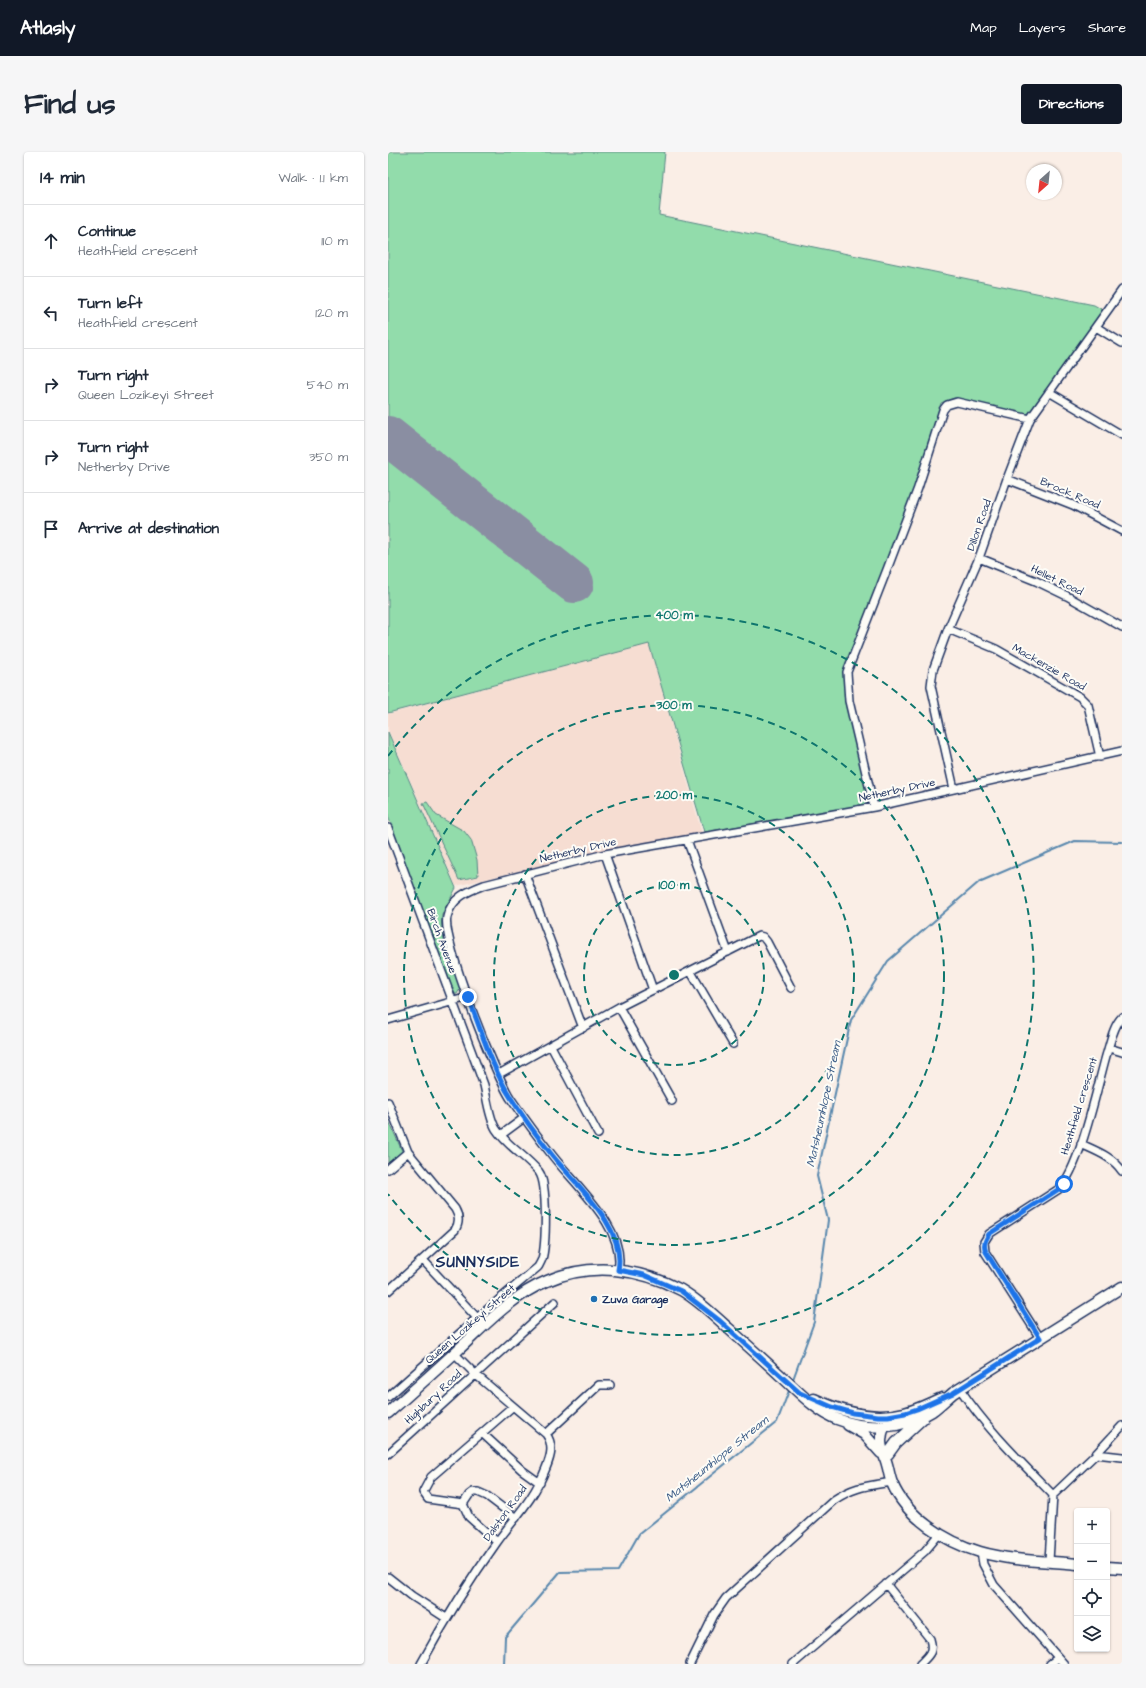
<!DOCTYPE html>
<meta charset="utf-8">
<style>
body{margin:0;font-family:"Architects Daughter",sans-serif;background:#f6f6f7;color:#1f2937}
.controls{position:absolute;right:12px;bottom:12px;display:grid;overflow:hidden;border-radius:4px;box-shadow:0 1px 3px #0004}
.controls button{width:36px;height:36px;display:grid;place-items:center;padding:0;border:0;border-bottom:1px solid #e0e1e3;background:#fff;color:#1f2937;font:20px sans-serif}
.compass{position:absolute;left:638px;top:12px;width:36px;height:36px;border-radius:50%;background:#fff;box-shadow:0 1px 3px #0004;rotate:207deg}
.stop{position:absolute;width:12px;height:12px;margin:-9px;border:3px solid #1a73e8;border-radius:50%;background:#fff}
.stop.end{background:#1a73e8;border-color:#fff;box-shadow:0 1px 4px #0008}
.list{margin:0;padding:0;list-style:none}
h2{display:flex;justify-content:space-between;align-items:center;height:52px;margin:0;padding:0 16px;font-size:17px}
h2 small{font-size:13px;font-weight:400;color:#747a83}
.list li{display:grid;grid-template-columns:26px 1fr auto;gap:12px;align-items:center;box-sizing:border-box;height:72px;padding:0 16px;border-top:1px solid #e0e1e3}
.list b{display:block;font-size:15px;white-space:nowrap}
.list p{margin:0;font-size:13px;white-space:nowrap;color:#747a83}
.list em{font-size:13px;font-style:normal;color:#747a83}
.icon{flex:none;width:22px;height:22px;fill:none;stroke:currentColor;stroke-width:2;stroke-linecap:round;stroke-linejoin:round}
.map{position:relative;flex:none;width:734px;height:1512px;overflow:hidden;border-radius:4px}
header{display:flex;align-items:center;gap:24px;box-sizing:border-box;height:56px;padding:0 20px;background:#111827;color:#fff}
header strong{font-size:19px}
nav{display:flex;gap:22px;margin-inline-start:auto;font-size:14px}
.intro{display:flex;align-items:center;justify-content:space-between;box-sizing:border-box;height:96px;padding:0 24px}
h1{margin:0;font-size:28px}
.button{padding:10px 18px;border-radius:4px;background:#111827;color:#fff;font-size:14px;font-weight:700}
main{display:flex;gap:24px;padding:0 24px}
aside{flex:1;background:#fff;border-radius:4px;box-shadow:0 1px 3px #0004}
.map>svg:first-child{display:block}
</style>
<header>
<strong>Atlasly</strong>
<nav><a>Map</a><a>Layers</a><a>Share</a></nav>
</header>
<div class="intro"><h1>Find us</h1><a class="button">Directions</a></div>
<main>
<aside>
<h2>14 min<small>Walk · 1.1 km</small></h2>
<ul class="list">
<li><svg class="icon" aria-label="ahead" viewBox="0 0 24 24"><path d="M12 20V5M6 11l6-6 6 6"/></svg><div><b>Continue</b><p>Heathfield crescent</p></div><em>110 m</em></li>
<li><svg class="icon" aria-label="left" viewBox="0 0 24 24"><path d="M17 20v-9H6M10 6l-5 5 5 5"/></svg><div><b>Turn left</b><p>Heathfield crescent</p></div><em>120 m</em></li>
<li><svg class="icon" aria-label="right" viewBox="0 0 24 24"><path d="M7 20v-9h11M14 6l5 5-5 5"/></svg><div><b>Turn right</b><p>Queen Lozikeyi Street</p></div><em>540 m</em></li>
<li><svg class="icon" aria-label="right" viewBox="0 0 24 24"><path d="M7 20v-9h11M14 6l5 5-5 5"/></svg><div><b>Turn right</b><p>Netherby Drive</p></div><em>350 m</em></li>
<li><svg class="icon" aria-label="arrive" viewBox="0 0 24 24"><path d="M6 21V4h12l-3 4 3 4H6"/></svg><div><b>Arrive at destination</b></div></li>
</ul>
</aside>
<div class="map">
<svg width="734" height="1512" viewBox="0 0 734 1512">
<rect width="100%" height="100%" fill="#faeee6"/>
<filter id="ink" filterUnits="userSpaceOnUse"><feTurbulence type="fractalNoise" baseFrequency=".025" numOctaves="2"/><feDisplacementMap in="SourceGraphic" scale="8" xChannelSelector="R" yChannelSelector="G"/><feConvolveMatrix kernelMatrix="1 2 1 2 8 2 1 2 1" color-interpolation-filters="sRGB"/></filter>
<g filter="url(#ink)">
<!-- built -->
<path fill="#f6ddd2" d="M261,492l53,189 -98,18 -148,35 -68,-156v-16z"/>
<!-- green -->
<path fill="#92dcab" stroke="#568684" d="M0,0h277l-6,63 435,90 9,5 -72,104 -4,2 -73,-18 -13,5 -26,83 -70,186 24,125 -4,8 -161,27 -55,-188 -261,69z
M0,580l68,156 -14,27 -1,16 18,51 1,7 -3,5h-3l-2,-1 -64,-177z
M39,650l9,13 28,16 7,9 6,20 1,16 -19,4 -36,-77z
M0,967l14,32 -14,12z"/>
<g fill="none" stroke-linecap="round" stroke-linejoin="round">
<!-- stream -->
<path stroke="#5887ad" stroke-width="2" d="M404,1230l22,-60 14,-102 -11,-44 34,-156 37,-59 91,-79 96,-41 47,1
M116,1512l1,-27 55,-65 58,-1 21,-37 138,-112 13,-34"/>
<!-- runway -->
<path stroke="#8a8ea2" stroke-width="40" d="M0,284l186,147"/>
<!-- street casing -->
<g stroke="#1b2f5e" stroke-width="10">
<path id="street" d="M708,175l26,16
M661,240l73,43
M619,327l66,26 49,26
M591,406l57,23 31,15 55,31
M560,477l48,20 84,48 8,8 12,52
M566,637l-23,-103 2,-16 15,-41 31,-71 28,-79 23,-60 92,-129
M486,655l-25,-106 -2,-29 41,-105 30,-79 25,-78 4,-5 10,-3 73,17
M0,676l96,257c3,13 5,33 12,44 11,17 30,27 43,43 9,12 7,73 3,87 -1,3 -3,6 -4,8l-61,51 -89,79
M299,688l41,112
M217,702l48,136
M137,722l58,154
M303,820l42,72
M231,855l53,94
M0,868l80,-23
M163,894l47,88
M721,896l13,4
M111,922l120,-67 140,-71 4,1 4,5 24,46
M0,950l20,50 47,57c4,7 5,13 0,21l-67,61
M113,983l23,-17
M693,992c15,7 32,13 41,27
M0,1017l20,-17
M35,1108l57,61
M230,1118c9,-41 -43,-85 -66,-115 -14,-18 -28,-37 -41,-56 -15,-22 -70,-160 -64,-182 4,-19 21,-26 37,-32l121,-31 269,-47 248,-56
M652,1186l-55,-86 -1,-10 5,-8 70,-45c21,-21 38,-101 47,-133 4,-12 7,-30 16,-39
M572,1237c27,40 59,71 93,106
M95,1282l39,36 18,13
M158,1282l53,-49h11
M0,1302l167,-152
M708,1302l26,3
M75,1352l-35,-5 -5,-7 8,-15 81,-70
M109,1390l-28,-25 -6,-13 6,-9 4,-3h5l9,4 29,22
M593,1400l2,12 11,21 70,79
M661,1409l4,-66 43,-41 26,-28
M0,1425l24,19 34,22
M498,1432l44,55c4,13 -1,16 -10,25
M33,1512c23,-42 48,-83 76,-122 19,-26 37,-43 49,-74 5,-12 8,-23 0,-34l-71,-60 -21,-21
M302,1512l24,-49 12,-17 108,-98c21,-14 34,-14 58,-18
M405,1512l132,-113 15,-18
M662,1512l8,-6"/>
</g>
<!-- secondary casing -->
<g stroke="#1b2f5e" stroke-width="13">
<path id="secondary" d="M426,1247c28,13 59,22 90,14 13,-3 26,-10 38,-15
M0,1261c24,-21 47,-42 71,-64 26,-24 54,-54 88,-68 44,-19 92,-13 134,9 17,10 33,25 47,38 18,16 36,32 53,48 17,15 35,35 56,43 31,12 67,10 95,-8 7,-5 14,-12 21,-18l169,-106
M517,1261l-21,14c-7,18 0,24 4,41 1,5 2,10 4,15 14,34 54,59 88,69 31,9 65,9 97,12
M460,1273l16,9 17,19
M500,1302l8,-11 27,-25
M719,1415l15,1"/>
</g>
<!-- street -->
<use href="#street" stroke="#fdfcf7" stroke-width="7"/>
<!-- secondary -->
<use href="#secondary" stroke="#fdfcf7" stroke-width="10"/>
</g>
</g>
<g fill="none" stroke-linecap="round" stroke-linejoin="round" filter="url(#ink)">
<!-- route -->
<path stroke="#1a73e8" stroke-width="5" d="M80,845c13,32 24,72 43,101 12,19 26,38 41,57 23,29 75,73 66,115l26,5 37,16 39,30 80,72 32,14 21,6 25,3h10l17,-3 12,-4 36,-16 87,-55 -54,-86c-3,-7 -1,-11 3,-18l70,-45 5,-5"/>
</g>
<!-- distance rings -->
<g fill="none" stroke="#0f766e" stroke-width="2" stroke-dasharray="7 5">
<circle cx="286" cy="823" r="90"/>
<circle cx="286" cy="823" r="180"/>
<circle cx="286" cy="823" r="270"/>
<path d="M0 604A360 360 0 1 1 0 1042"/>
</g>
<!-- markers -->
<circle fill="#1f6fb2" stroke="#fdfcf7" stroke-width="1.5" cx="206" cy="1147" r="4"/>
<g text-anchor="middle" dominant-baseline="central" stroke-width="4" stroke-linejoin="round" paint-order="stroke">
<!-- street labels -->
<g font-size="11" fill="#1b2f5e" stroke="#fdfcf7">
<text transform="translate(682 341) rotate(23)">Brock Road</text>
<text transform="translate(591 373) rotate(-71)">Dillon Road</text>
<text transform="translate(669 428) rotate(26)">Hellet Road</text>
<text transform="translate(661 515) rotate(30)">Mackenzie Road</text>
<text transform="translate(509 638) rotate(-12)">Netherby Drive</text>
<text transform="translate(190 698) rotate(-13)">Netherby Drive</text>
<text transform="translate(54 789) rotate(70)">Birch Avenue</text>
<text transform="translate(691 954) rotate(-73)">Heathfield crescent</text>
<text transform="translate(82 1172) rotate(-41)">Queen Lozikeyi Street</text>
<text transform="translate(45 1245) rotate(-43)">Highbury Road</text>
<text transform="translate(117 1361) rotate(-54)">Dalston Road</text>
</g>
<!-- poi labels -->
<g font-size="11" font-weight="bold" fill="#1b2f5e" stroke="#fdfcf7" text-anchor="start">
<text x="214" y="1147">Zuva Garage</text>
</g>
<!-- water labels -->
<g font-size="12" font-style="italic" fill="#3a5b86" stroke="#fdfcf7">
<text transform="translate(436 952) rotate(-78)">Matsheumhlope Stream</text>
<text transform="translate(329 1307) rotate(-39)">Matsheumhlope Stream</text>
</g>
<!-- district labels -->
<g font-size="15" font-weight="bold" letter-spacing="1" fill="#1b2f5e" stroke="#fdfcf7">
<text x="90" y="1110">SUNNYSIDE</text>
</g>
</g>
<circle cx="286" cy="823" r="6" fill="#0f766e" stroke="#fdfcf7" stroke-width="2"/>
<g font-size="12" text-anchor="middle" font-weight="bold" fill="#0f766e" stroke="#fdfcf7" stroke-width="4" stroke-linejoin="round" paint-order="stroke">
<text x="286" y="467">400 m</text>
<text x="286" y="557">300 m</text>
<text x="286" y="647">200 m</text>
<text x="286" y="737">100 m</text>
</g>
</svg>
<div class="controls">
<button>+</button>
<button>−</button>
<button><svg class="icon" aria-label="locate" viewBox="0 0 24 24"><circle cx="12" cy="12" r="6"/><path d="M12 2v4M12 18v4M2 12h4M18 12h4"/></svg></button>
<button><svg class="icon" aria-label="layers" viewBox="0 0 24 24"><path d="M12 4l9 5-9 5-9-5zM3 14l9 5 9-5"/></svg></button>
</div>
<svg class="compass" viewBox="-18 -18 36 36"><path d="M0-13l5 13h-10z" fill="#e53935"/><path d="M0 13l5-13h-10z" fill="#747a83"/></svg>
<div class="stop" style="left:676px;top:1032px"></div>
<div class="stop end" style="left:80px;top:845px"></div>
</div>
</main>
